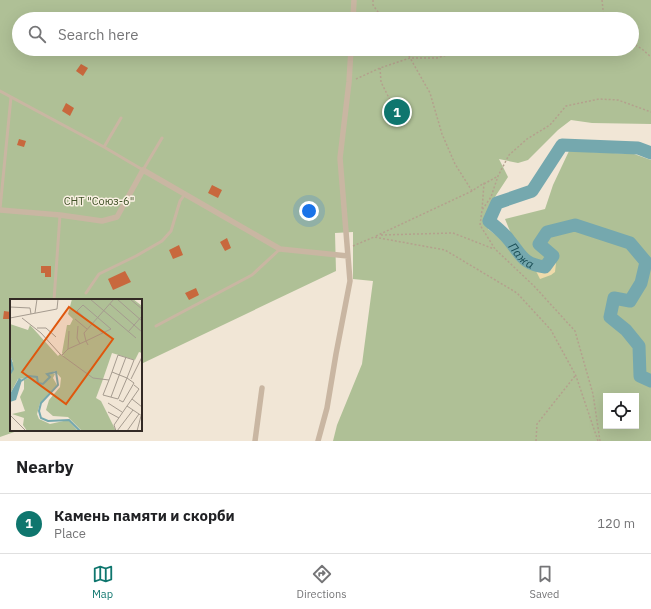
<!DOCTYPE html>
<meta charset="utf-8">
<style>
body{margin:0;font-family:"IBM Plex Sans",sans-serif;background:#f6f6f6;color:#202124}
.controls{position:absolute;right:12px;bottom:12px;display:grid;overflow:hidden;border-radius:0px;box-shadow:0 4px 16px #0002}
.controls button{width:36px;height:36px;display:grid;place-items:center;padding:0;border:0;border-bottom:1px solid #e0e0e0;background:#fff;color:#202124;font:20px sans-serif}
.you{position:absolute;left:309px;top:211px;width:14px;height:14px;margin:-10px;border:3px solid #fff;border-radius:50%;background:#1a73e8;box-shadow:0 0 0 6px #1a73e833}
.badge{display:grid;place-items:center;width:26px;height:26px;border-radius:50%;background:#0f766e;color:#fff;font-size:13px;font-weight:700}
.pin{position:absolute;translate:-50% -50%;border:2px solid #fff;box-shadow:0 1px 4px #0006}
.list{margin:0;padding:0;list-style:none}
h2{display:flex;justify-content:space-between;align-items:center;height:52px;margin:0;padding:0 16px;font-size:17px}
h2 small{font-size:13px;font-weight:400;color:#757577}
.list li{display:grid;grid-template-columns:26px 1fr auto;gap:12px;align-items:center;box-sizing:border-box;height:60px;padding:0 16px;border-top:1px solid #e0e0e0}
.list b{display:block;font-size:15px;white-space:nowrap}
.list p{margin:0;font-size:13px;white-space:nowrap;color:#757577}
.list em{font-size:13px;font-style:normal;color:#757577}
.icon{flex:none;width:22px;height:22px;fill:none;stroke:currentColor;stroke-width:2;stroke-linecap:round;stroke-linejoin:round}
.map{position:relative;flex:none;width:651px;height:441px;overflow:hidden}
.search{position:absolute;background:#fff;box-shadow:0 4px 16px #0002;left:12px;right:12px;top:12px;height:44px;display:flex;align-items:center;gap:10px;box-sizing:border-box;padding:0 14px;border-radius:22px;color:#757577;font-size:15px}
.sheet{height:112px;background:#fff}
nav{display:flex;justify-content:space-around;align-items:center;box-sizing:border-box;height:56px;border-top:1px solid #e0e0e0;background:#fff;font-size:11px;color:#757577}
nav a{display:grid;justify-items:center;gap:2px}
nav .on{color:#0f766e}
.map>svg:first-child{display:block}
</style>
<div class="map">
<svg width="651" height="441" viewBox="0 0 651 441">
<rect width="100%" height="100%" fill="#f1e6d6"/>
<!-- green -->
<path fill="#afc096" fill-rule="evenodd" d="M0,0h651v124l-59,-1 -21,-3 -13,10 -30,30 -10,3 -19,-4 9,18 -17,26 -3,26 31,24 -14,-34 40,-10 8,-24 16,-34 65,3 17,6v281h-318l4,-16 25,-61 11,-83 -20,-2v-47l-18,1 1,38 -195,93v-64h-130v130h9l-20,7zM19,19h613v30h-613zM606,396h30v30h-30z"/>
<!-- sand -->
<path fill="#eedbab" d="M551,258l5,5 -1,9 -4,3 -11,4 -4,-8 1,-5 8,1z"/>
<g fill="none" stroke-linecap="round" stroke-linejoin="round">
<!-- river -->
<path stroke="#75a8ae" stroke-width="13" id="s1" d="M651,153l-13,-5 -76,-3 -30,46 -35,12 -8,18c7,6 15,12 20,19 13,16 14,24 36,27l8,-11 -14,-12 8,-12 28,-7 55,18 16,19 -5,21 -11,18 -16,-3 -4,19 16,13 13,16 1,30 11,5"/>
</g>
<!-- building -->
<path fill="#c8683d" d="M81,64l7,4 -5,8 -7,-5z
M66,103l8,5 -4,8 -8,-5z
M19,139l7,2 -2,6 -7,-2z
M212,185l10,5 -4,8 -10,-5z
M227,238l4,10 -6,3 -5,-9z
M179,245l4,10 -10,4 -4,-9z
M41,266h10v11h-6v-4h-4z
M125,271l6,11 -18,8 -5,-11z
M196,288l3,7 -10,5 -4,-7z
M4,311l7,1v7h-8z"/>
<g fill="none" stroke-linecap="round" stroke-linejoin="round">
<!-- path -->
<path stroke="#b4a08d" stroke-width="1.5" stroke-dasharray="2 2" stroke-linecap="butt" d="M373,0v5l10,14
M602,0l2,19
M632,43l10,6 9,8
M405,49l25,44 12,41 13,30 17,27 12,-8 -2,27
M380,68l1,14 15,30
M356,79l24,-11 30,-10h27l29,-9
M484,184l14,-8
M381,235l72,-2 41,16
M376,236l96,-45
M353,246l21,-9 71,13 72,43 34,37 25,46 22,65
M536,441l1,-17 38,-48
M600,441l-7,-47 -18,-63 -41,-45 -39,-37 -15,-24 2,-15 9,-13 7,-21 11,-21 18,-16 23,-14 16,-19 33,-7 19,1 33,12"/>
<!-- lane -->
<path stroke="#c9b6a2" stroke-width="3" d="M0,91l104,56 39,23 19,-32
M104,147l17,-29
M0,209l11,-112
M86,293l13,-19 37,-18 26,-15 9,-10 9,-30 5,-7
M54,300l6,-85
M156,326l96,-51 28,-26"/>
<!-- street -->
<path stroke="#c9b6a2" stroke-width="5.5" d="M353,19l1,-19
M0,210l60,5 42,6 15,-4 26,-47 137,79 68,7
M255,441l7,-53
M318,441l9,-33 9,-54 14,-73 -10,-123 9,-76 2,-33"/>
</g>
<g text-anchor="middle" dominant-baseline="central" stroke-width="3" stroke-linejoin="round" paint-order="stroke">
<!-- park labels -->
<g font-size="11" fill="#405228" stroke="#f9f0e2">
<text x="99" y="201">СНТ "Союз-6"</text>
</g>
<!-- water labels -->
<g font-size="12" font-style="italic" fill="#1a4d55" stroke="#f9f0e2">
<text stroke="none"><textPath href="#s1" startOffset="249">Пажа</textPath></text>
</g>
</g>
<!-- overview -->
<g transform="translate(10 299)">
<rect width="132" height="132" fill="#f1e6d6"/>
<path d="M62,0h61l9,7v47l-3,-1 -4,8 -23,-7 -10,29 -6,16 5,3 15,30h-34l-14,-14 -15,-1 -7,-6 3,-10 11,-13 1,-9 -6,-7 -4,2 4,1 -2,4 4,7 -17,18 -3,11 2,5 11,5 18,-4 10,11h-51l-4,-6 1,-7 -12,-4 13,-3 -5,-14 4,-8v-9l4,-2 -10,1 -8,15v-34l3,2 -3,-7v-31l18,6 2,-5 28,31 2,-2 4,3 -2,-4 5,-28h3l3,-6 -5,-5z" fill="#afc096"/>
<path d="M9,79l3,2 -6,20 -6,2v-8z" fill="#75a8ae"/>
<path fill="none" stroke="#75a8ae" stroke-width="2" d="M0,58l3,12 -3,5M11,82l8,-5 8,1 1,6 5,1 7,-7 -3,-3 9,-2 2,13 -17,18 -2,8 2,7 7,3 21,-1 11,11"/>
<path fill="none" stroke="#a59b8f" stroke-width="1" d="M80,0l46,39M107,0l25,22M120,0l12,10M100,5l32,28M0,8l20,1 1,6M25,14l2,-14M0,19l47,-9 1,-10M12,19l19,15 19,21 33,24 16,2 3,-8 15,6 -9,21 -15,-4 6,-15M65,20l12,10M68,27l-1,12 3,6M27,29h9l10,9M118,33l14,-16M78,46l-2,-4 25,-12 -28,-24 -6,6 26,22M58,50l1,-18M52,56l6,-6 18,-8 -2,-8 30,-34M102,73l6,-17 16,5 -7,18 7,5 -11,19 -4,-2M121,80l11,-22M101,98l15,-40M122,100l10,8M98,104l14,9M117,107l12,-17 -5,-4M98,113l11,6M0,116l16,16M106,132l-2,-6 13,-19 15,10M107,132l16,-21M117,132l12,-17M127,132l4,-15"/>
<path fill="#df570d" fill-opacity="0.15" stroke="#df570d" stroke-width="2" d="M59,8l44,32 -47,65 -44,-32z"/>
<rect width="132" height="132" fill="none" stroke="#332a25" stroke-width="2"/>
</g>
</svg>
<div class="controls">
<button><svg class="icon" aria-label="locate" viewBox="0 0 24 24"><circle cx="12" cy="12" r="6"/><path d="M12 2v4M12 18v4M2 12h4M18 12h4"/></svg></button>
</div>
<div class="you"></div>
<div class="pin badge" style="left:397px;top:112px">1</div>
<div class="search"><svg class="icon" aria-label="search" viewBox="0 0 24 24"><circle cx="10" cy="10" r="6"/><path d="M15 15l6 6"/></svg>Search here</div>
</div>
<section class="sheet">
<h2>Nearby<small></small></h2>
<ul class="list">
<li><span class="badge">1</span><div><b>Камень памяти и скорби</b><p>Place</p></div><em>120 m</em></li>
</ul>
</section>
<nav>
<a class="on"><svg class="icon" aria-label="map" viewBox="0 0 24 24"><path d="M3 6l6-2 6 2 6-2v14l-6 2-6-2-6 2zM9 4v14M15 6v14"/></svg>Map</a>
<a><svg class="icon" aria-label="directions" viewBox="0 0 24 24"><path d="M12 3l9 9-9 9-9-9zM9 14v-3h6M13 9l2 2-2 2"/></svg>Directions</a>
<a><svg class="icon" aria-label="saved" viewBox="0 0 24 24"><path d="M7 4h10v16l-5-4-5 4z"/></svg>Saved</a>
</nav>
